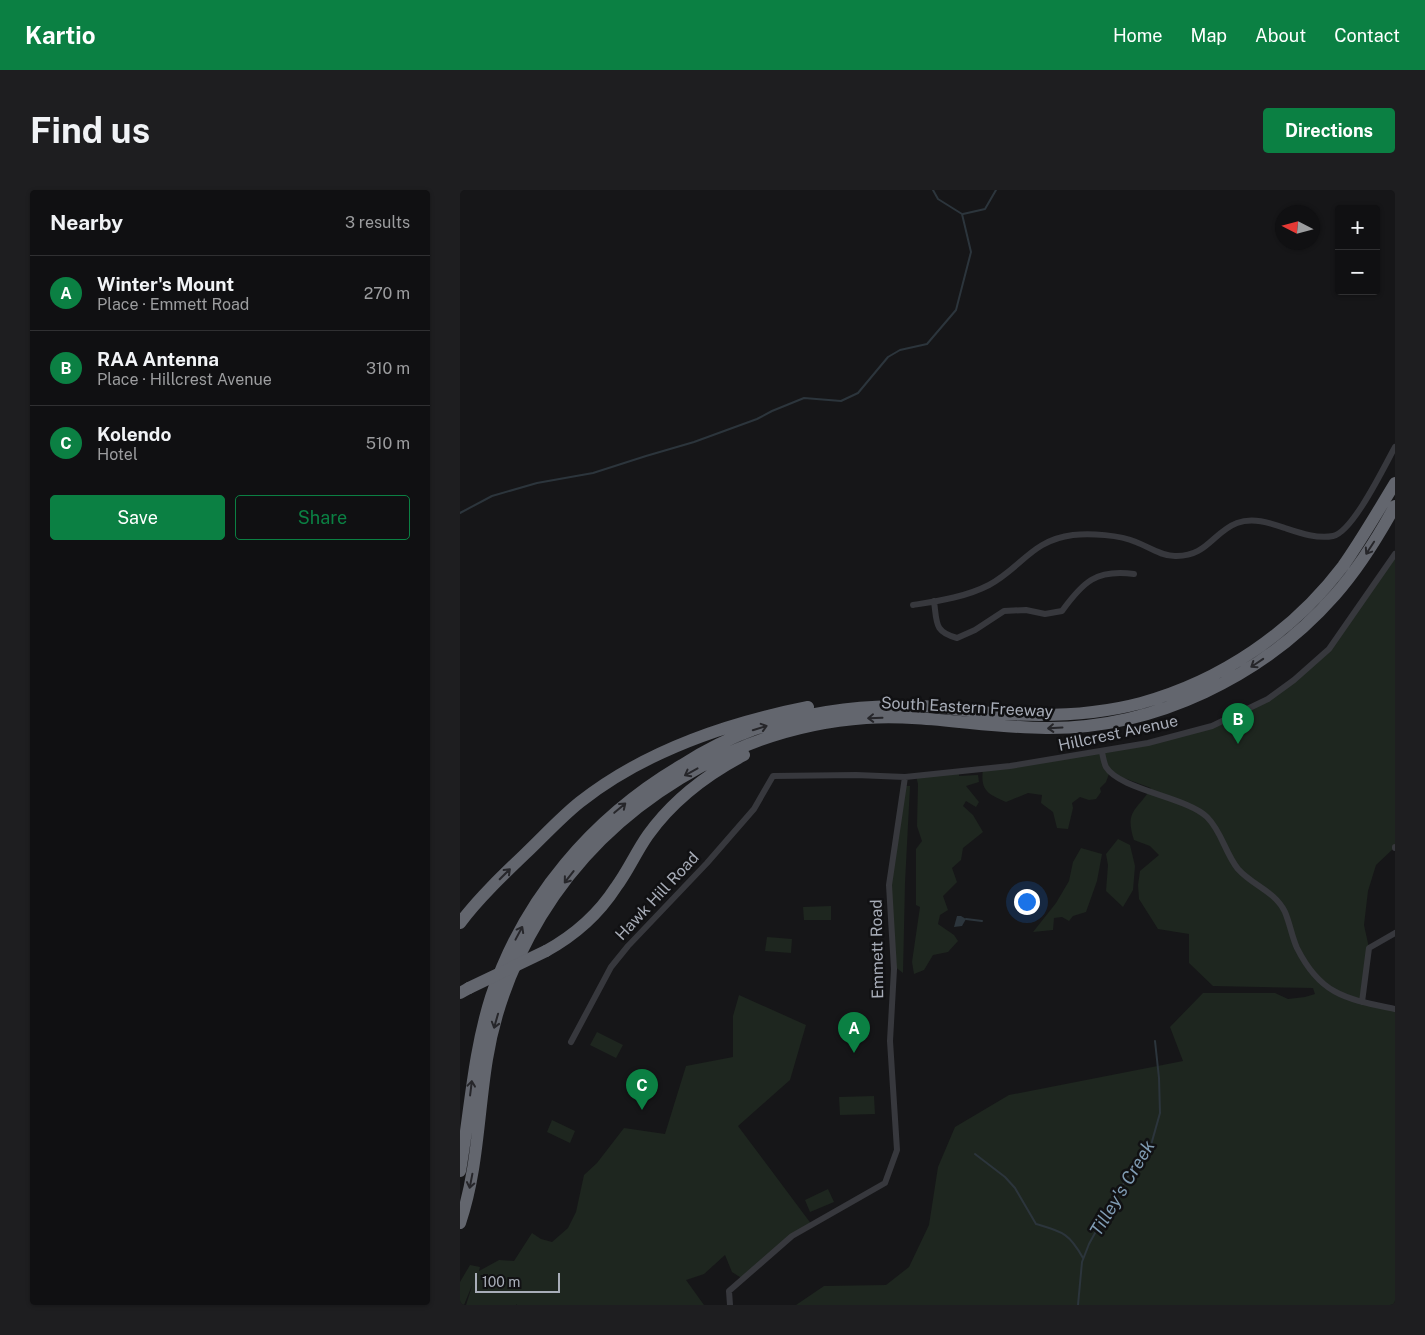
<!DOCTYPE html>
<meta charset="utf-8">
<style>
body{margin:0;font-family:"Public Sans",sans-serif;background:#1e1e20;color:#f1f3f6}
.controls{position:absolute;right:15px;top:15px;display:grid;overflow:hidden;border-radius:5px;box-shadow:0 1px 4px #0004}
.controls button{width:45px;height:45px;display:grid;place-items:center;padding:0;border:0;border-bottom:1px solid #303032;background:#101012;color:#f1f3f6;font:25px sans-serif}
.compass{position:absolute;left:815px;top:15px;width:45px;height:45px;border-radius:50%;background:#101012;box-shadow:0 1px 4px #0004;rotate:276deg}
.scale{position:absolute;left:15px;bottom:12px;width:85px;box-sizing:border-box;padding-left:5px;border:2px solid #a8adb8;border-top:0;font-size:14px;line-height:18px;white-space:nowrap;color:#a8adb8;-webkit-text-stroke:4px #111113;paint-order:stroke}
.you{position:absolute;left:566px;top:711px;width:18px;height:18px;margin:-12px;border:4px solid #fff;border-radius:50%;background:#1a73e8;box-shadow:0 0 0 8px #1a73e833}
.badge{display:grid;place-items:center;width:32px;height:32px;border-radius:50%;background:#0b8043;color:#fff;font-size:16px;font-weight:700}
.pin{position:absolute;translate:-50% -41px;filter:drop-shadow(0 1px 2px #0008)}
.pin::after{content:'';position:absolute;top:26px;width:18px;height:15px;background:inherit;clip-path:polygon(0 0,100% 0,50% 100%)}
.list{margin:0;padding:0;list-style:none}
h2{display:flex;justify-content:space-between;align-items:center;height:65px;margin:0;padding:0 20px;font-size:21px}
h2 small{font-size:16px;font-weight:400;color:#9c9d9f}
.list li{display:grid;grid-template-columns:32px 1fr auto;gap:15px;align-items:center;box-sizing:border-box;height:75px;padding:0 20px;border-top:1px solid #303032}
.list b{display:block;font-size:19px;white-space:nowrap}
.list p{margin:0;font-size:16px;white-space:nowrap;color:#9c9d9f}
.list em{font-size:16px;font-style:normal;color:#9c9d9f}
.actions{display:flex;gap:10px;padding:15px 20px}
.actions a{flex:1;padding:11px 0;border:1px solid #0b8043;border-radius:5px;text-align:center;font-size:18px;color:#0b8043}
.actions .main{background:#0b8043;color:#fff}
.map{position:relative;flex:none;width:935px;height:1115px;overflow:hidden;border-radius:5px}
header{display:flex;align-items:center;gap:30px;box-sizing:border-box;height:70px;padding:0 25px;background:#0b8043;color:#fff}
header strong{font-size:24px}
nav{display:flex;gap:28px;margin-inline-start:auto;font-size:18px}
.intro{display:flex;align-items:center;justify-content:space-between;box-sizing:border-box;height:120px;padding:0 30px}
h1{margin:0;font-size:35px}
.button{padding:12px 22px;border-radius:5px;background:#0b8043;color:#fff;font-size:18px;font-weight:700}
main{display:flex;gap:30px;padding:0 30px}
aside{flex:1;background:#101012;border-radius:5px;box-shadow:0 1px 4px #0004}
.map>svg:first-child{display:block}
</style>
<header>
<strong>Kartio</strong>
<nav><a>Home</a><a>Map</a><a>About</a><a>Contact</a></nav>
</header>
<div class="intro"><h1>Find us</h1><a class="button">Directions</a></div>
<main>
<aside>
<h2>Nearby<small>3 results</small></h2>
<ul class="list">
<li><span class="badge">A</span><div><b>Winter's Mount</b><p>Place · Emmett Road</p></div><em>270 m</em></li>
<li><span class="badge">B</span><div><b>RAA Antenna</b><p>Place · Hillcrest Avenue</p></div><em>310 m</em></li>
<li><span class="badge">C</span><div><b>Kolendo</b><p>Hotel</p></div><em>510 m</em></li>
</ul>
<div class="actions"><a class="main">Save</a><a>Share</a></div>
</aside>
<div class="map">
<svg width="935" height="1115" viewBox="0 0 935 1115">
<rect width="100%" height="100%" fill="#161618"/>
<!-- green -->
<path fill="#1e261f" d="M935,364v293l-19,18 -8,26 -4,34 5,23 -7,54 33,8v295h-599l28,-19 62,-1 23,-18 20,-42 9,-58 17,-40 54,-32 174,-34 -13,-34 33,-34h72l13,6 17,-2 10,-3 -2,-6 -100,-2 -24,-23v-29l-31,-5 -19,-30 -1,-14 2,-14 19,-16 -9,-9 -16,-6c-10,-30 4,-30 17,-52l-38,-14 -3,-3 -4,11 -6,6 1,4 -5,7 -7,1 -9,-3 -8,6 1,5 -5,21 -11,-1 -4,-16 -12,-9 1,-8 -14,-2 -22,9c-18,-8 -26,-11 -23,-33l119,-17 110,-26 56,-27 61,-50z
M499,582v4l19,-1 1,7 -13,4 13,16 -3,5 -10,-6 -3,5 10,9 10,17 -20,16 -2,12 -9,8 5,14 -14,14 5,14 -8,5 -2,9 16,11 4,6 -10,11 -15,3 -9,15 -10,4 -2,-12 8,-55 -4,-2v-56l6,-8 -5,-15 1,-42 -2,-8z
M444,596h6l-5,97 -2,90 -9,-7 -5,-81z
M658,649l12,6 5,21 -2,24 -10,17 -17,-16 2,-26 -2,-11z
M621,658l21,6 -5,27 -11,31 -13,4 -4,5 -7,-4 -8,1 -1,12 -20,2 23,-29 13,-22 4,-19z
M371,716v14h-27l-1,-13z
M307,747l25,2 -1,14 -26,-2z
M279,805l67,30 -16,55 -52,46 74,99 -20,11 -49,43 -11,-7 -7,-17 -21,19 -18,6 18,25h-187v-1l-1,1h-50l7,-22 -9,22h-4v-23l10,-17 10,2 -1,4 20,-11 15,1 18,-28 9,6 11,3 16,-14 8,-16 8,-37 13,-12 27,-35 41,6 21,-68 47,-9v-41z
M137,842l26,13 -7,13 -26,-13z
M414,906l1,18 -35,1 -1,-18z
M92,930l23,11 -5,12 -23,-11z
M368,999l6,13 -24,10 -5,-12z"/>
<!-- water -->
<path fill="#2c353c" d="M497,726h4l5,3 -4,7 -8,1z"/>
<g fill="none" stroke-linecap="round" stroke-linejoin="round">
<!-- stream -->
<path stroke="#2c353c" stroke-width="2" d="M503,24l22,-5 11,-19
M0,323l32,-17 45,-13 56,-10 53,-17 48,-14 63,-23 15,-8 32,-13 37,3 17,-8 30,-36 12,-7 27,-6 29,-34 15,-58 -9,-38 -24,-15 -5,-9
M506,729l16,2
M515,964l30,23 10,11 21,36c27,8 33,9 47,34
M618,1115l4,-43 7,-18 17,-31 30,-50 15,-18 9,-32 -1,-35 -4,-37"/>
<!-- minor -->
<path stroke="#37383d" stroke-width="6" d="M474,411c3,22 0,31 23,37l18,-8 29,-19 22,-1 19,4 17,-3c21,-29 34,-42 72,-37
M453,415c25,-4 53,-8 76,-20 33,-18 43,-45 84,-50 17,-2 47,0 63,7 13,5 25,14 39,14 32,1 38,-24 62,-33 16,-6 33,0 48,5 15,5 32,11 48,8 20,-4 52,-71 62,-89
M642,562c1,5 2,11 4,15 14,23 81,30 101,50 15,15 18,36 31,52 15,17 37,22 47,43 5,12 7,25 12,36 24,48 50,51 98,61
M935,657v1
M902,812l7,-54 26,-15
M111,852l40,-75 17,-21 79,-83 47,-54 19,-33 83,-1 49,2 105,-11 138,-23 64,-17 56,-27 26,-19 35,-31 66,-95
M270,1115l-1,-14 63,-55 93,-53 12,-33 -7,-109 4,-72 -5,-84 16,-108"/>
<!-- motorway -->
<path stroke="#63666e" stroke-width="12" d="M0,733c19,-25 42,-47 65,-69 18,-17 35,-36 55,-52 66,-52 147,-79 228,-95
M86,761c29,-16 52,-36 70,-64 12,-16 20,-35 32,-52 25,-35 58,-60 96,-80
M0,803l9,-5
M0,981c10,-58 13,-117 31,-174 32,-98 102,-180 191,-232 22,-14 45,-26 70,-35 46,-15 93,-23 141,-24 33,-2 66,4 98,7 50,4 101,3 150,-10 80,-22 152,-71 202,-137 19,-27 35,-55 52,-83
M0,1033c18,-53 18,-109 27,-164 8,-50 28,-100 54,-143 68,-112 195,-189 325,-198 61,-4 120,10 180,10 109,1 218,-52 289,-133 24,-27 43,-58 60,-89"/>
<!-- motorway-bridge -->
<path stroke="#63666e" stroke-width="12" d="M9,798l77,-37"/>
</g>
<!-- one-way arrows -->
<defs><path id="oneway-shaft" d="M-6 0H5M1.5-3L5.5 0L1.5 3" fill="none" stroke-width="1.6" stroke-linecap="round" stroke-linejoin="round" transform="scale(1.25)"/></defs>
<g stroke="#26262a">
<use href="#oneway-shaft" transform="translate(910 358) rotate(123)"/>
<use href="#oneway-shaft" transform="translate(797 473) rotate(146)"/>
<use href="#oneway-shaft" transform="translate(415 528) rotate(178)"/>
<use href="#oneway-shaft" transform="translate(300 538) rotate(-17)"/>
<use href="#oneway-shaft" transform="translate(595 538) rotate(177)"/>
<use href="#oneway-shaft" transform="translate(231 582) rotate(151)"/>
<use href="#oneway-shaft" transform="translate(160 618) rotate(-40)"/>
<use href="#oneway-shaft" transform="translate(45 684) rotate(-45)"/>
<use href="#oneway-shaft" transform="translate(109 687) rotate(128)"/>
<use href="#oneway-shaft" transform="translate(59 743) rotate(-62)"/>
<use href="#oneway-shaft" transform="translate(36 831) rotate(106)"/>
<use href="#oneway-shaft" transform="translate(11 898) rotate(-83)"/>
<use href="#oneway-shaft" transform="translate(11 991) rotate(101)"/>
</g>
<g text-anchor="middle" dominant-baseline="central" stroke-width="5" stroke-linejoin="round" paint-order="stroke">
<!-- street labels -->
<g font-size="16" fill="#a8adb8" stroke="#111113">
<text transform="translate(507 517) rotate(3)">South Eastern Freeway</text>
<text transform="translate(658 543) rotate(-12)">Hillcrest Avenue</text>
<text transform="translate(197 706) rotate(-47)">Hawk Hill Road</text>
<text transform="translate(417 759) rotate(-91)">Emmett Road</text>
</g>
<!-- water labels -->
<g font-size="18" font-style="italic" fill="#7f9bb3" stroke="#111113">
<text transform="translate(662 998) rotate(-59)">Tilley's Creek</text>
</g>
</g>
</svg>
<div class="controls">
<button>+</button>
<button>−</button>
</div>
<svg class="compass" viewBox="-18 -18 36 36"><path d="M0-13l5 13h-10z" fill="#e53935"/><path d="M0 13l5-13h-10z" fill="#9c9d9f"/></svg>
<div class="scale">100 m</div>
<div class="you"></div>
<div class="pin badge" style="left:394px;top:863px">A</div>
<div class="pin badge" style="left:778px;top:554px">B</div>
<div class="pin badge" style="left:182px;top:920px">C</div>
</div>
</main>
